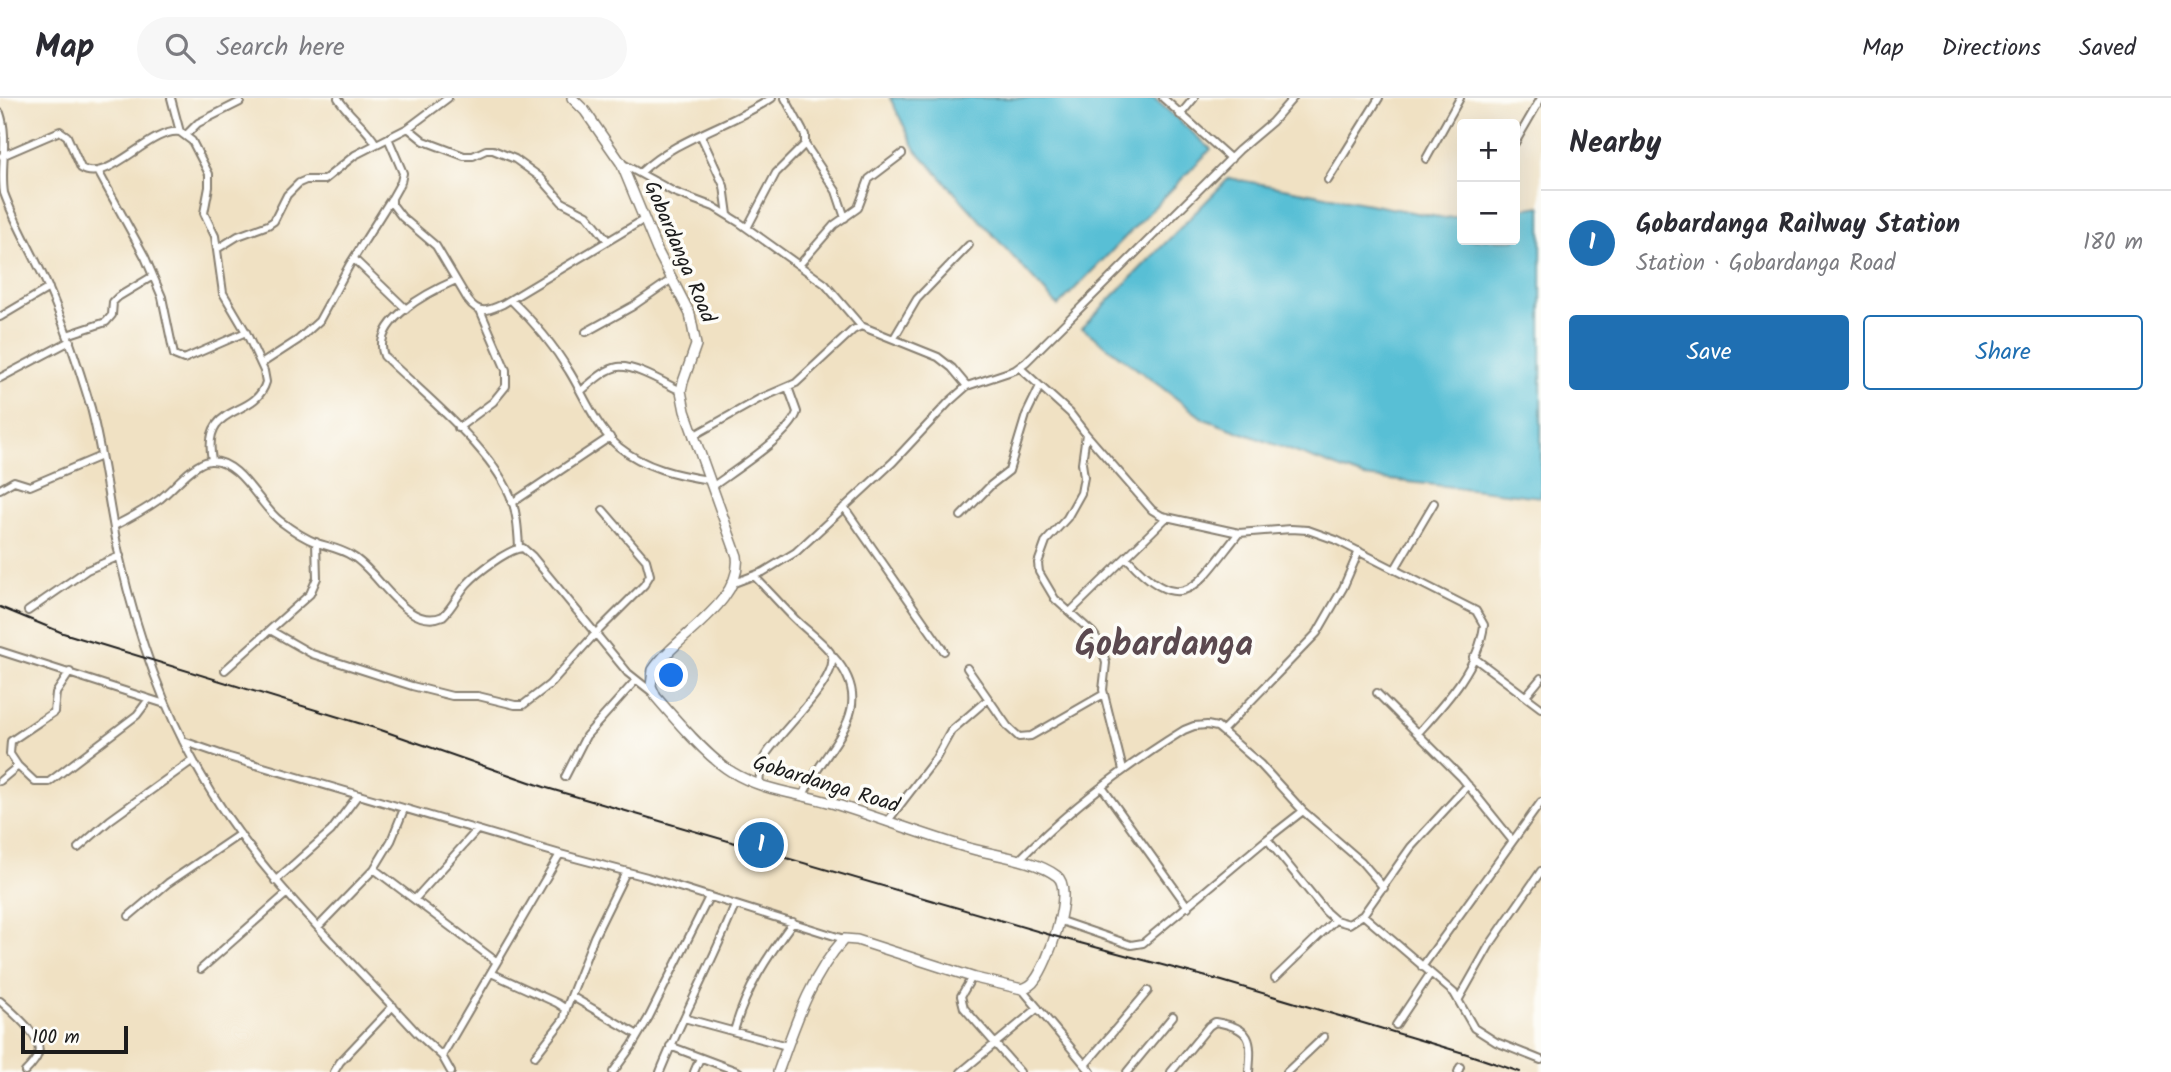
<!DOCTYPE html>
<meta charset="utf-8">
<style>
body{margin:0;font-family:Kalam,sans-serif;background:#f7f7f7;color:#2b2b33}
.controls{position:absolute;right:21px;top:21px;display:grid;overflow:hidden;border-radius:7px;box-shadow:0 7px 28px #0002}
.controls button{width:63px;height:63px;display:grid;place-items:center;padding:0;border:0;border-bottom:2px solid #e1e1e2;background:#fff;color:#2b2b33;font:35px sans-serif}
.scale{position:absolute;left:21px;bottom:18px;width:107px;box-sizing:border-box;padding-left:7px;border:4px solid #1c1c1c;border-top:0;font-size:19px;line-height:24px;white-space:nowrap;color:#1c1c1c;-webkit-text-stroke:5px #fdfcf7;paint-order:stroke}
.you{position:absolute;left:672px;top:578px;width:24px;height:24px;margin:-18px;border:5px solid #fff;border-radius:50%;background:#1a73e8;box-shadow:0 0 0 10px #1a73e833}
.badge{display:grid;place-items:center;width:46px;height:46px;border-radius:50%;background:#1f6fb2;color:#fff;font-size:23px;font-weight:700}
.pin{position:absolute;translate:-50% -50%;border:4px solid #fff;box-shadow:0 2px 7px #0006}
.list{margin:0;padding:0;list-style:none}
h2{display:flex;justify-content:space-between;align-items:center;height:91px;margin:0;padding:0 28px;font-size:30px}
h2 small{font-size:23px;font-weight:400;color:#7c7c81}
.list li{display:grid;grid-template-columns:46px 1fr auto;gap:21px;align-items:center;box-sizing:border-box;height:105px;padding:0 28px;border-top:2px solid #e1e1e2}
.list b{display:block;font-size:26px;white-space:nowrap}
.list p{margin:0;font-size:23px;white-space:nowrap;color:#7c7c81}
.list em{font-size:23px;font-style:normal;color:#7c7c81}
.actions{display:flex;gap:14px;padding:21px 28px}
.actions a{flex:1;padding:16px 0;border:2px solid #1f6fb2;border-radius:7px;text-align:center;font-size:24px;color:#1f6fb2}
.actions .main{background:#1f6fb2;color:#fff}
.icon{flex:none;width:38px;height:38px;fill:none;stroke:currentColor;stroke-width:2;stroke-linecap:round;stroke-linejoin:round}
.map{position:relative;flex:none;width:1541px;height:974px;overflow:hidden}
header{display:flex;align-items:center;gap:42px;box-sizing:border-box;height:98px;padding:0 35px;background:#fff;border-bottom:2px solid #e1e1e2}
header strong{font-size:33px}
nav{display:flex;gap:38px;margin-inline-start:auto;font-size:24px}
.search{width:490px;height:63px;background:#f7f7f7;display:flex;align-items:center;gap:18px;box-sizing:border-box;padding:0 24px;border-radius:38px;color:#7c7c81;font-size:26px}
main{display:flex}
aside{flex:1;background:#fff}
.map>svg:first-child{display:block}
</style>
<header>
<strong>Map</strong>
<div class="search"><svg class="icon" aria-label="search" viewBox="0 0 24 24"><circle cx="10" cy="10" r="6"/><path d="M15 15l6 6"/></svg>Search here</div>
<nav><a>Map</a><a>Directions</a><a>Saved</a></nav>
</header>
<main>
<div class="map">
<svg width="1541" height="974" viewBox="0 0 1541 974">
<rect width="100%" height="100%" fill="#fdfcf7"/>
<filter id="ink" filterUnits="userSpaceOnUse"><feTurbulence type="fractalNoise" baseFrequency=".0143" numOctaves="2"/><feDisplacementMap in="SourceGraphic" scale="14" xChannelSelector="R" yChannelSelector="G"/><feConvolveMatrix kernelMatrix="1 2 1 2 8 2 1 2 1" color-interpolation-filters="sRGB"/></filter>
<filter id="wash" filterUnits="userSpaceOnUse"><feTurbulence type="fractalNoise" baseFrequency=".00686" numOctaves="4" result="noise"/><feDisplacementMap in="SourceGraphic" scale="28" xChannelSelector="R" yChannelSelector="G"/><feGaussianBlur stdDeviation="1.57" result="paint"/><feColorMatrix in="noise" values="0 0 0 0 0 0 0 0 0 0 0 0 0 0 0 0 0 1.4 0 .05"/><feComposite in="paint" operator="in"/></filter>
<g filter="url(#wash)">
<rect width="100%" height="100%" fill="#f0e1c3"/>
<!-- water -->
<path fill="#58bfd5" stroke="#3a6e78" stroke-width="2" d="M890,0h264l57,51 -153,157 -142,-156z
M1229,80l215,40 18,-2v24h53v-30l26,-4v291l-177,-20 -160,-58 -122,-91z"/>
</g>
<g filter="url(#ink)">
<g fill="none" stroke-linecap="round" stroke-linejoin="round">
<!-- street casing -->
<g stroke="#867e70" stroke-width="10">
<path id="street" d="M171,0l9,34
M338,0c10,17 28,28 38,46
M1163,0l68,61
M0,15c9,26 0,53 4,80 12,33 31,63 45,96 17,39 30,79 42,119 13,50 18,101 29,151 17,75 41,145 79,212 56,101 142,178 219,263l24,22 9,16
M1180,17l14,-17
M408,30l16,13 40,15h9l13,-6h7l22,9 25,18 22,25 25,13 21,26
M186,37l12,-12 42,-21
M701,38l23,50 4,29
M388,40l15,35 -2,9 -9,16v6l10,13 34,29 32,54c11,15 20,11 35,4l140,-84
M1515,45l26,-45
M805,46l31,47 9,27
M2,58l58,-25 7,5 14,32c27,18 69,-41 99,-36l12,9 17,33v13l-5,26 11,23 8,57 23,39 18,39 2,11c-11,38 -65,19 -54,78
M1426,61l34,-61
M621,65l53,29 40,15 26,16 85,61 36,42
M98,73l47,86 17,40 12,58 10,4 62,-27
M640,75c36,-35 90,-47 132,-75
M1328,82l51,-82
M747,130l29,-55 29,-29v-9l-20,-37
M217,151l21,-13 30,-11 6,-4 13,-26 12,-12 7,-3h18l31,-25 53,-27 40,-30
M354,161l52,50
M800,166l34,-39 24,-17 11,-29 33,-25
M456,182c-25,11 -86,41 -72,76 39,38 104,89 126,139 7,17 8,34 9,52
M511,202c22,21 42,44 58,71 15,24 27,57 50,76 26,21 58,28 90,33
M0,219l49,-29
M586,234l47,-26 39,-27
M67,237l39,-13 6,-7 1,-13 5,-5 35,-21
M894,240l23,-39 52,-54
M261,266l37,-24 21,-19 31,-57 41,-65
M1019,269l51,46 16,21 -4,29 2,14 -3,16 -14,25 -21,23 -8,22 1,9 16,27 38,34 7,10 6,20 -3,27 20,80
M0,280l70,-37
M581,293c10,-8 24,-22 37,-24 17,-2 48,17 63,24
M458,330l35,-26 13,-16v-16l-25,-58
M1086,336l66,76 10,6 77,17 52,-4 17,1 28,10 140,71 8,14c-5,42 -39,78 -66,108
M693,338l66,-37 37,-16 57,-53 8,-4 77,31 14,11 15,18
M712,389c20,-15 79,-52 85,-75l-9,-25
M0,391l14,-8 16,5 71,-30
M512,405l98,-66
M844,409l100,144
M961,418l30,-31 18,-14 17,-56 14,-29
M114,428c16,-8 32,-17 46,-27 13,-10 34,-37 50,-38 30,-2 49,44 70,60 12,9 24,17 37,22 12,4 24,6 35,13 28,16 54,76 91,60 10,-9 15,-22 24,-32 10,-11 42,-36 56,-36l9,8 96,117 24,19
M1127,460c57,63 71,26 112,-25
M1395,471l39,-66
M754,478c14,14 27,29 41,43 11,11 26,21 35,33 16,23 -56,84 -66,106 -4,8 -4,17 -5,26
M734,485l29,-11 33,-20 97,-90 56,-60 18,-16 48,-16 11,-8 213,-212 33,-28 21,-24
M28,513l59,-41 33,-14
M1070,514l97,-95
M270,532l42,24 100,32 40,10h26l37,9h8l26,-20 46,-51 49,-49 6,-10 -4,-15 -43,-50
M0,553l165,53
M1473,559l68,51
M967,570l41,59 11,10 12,-1 73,-42
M225,572l85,-76 7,-16 -1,-36
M1377,595l85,85 50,62
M1526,598l15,-18
M1222,633l95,-98 26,-45 16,-37
M183,643l46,16 331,97 87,23 197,62
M18,668l17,16h14l88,-67 12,-16
M565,679l21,-41 50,-56
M0,683l18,-15 -8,-12 1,-13 43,-29 2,-19 14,-21
M1102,689l86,120
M803,698c20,-49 80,-85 30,-140
M887,724l49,-64 15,-27 37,-32
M1267,741l59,73 9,8 14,4 14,-9 48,-68 57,-62
M78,750l32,-28 83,-60
M1019,762c49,-50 105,-93 165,-130l10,-4 13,-1 10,2 5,4 38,33 43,47 58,50 23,27
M374,771l123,93
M275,783l56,-50 27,-36
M415,801l62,-69
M1363,817l91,78 20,35 22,14 45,18
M129,818l39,-33 72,-49
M1058,822l73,25 12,-2 124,-104 36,-28
M318,829l56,-58 17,-28 13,-32
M1422,869l119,-165
M201,871l85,-75
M491,875l66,30 9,6 -2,10 -29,37
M972,879l-11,19 3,12 56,64
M1275,880l60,-58
M1022,891l69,83
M571,898l67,39
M1459,901l30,-53 52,-75
M0,903c11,10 44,36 38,53 -2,7 -8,13 -13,18
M566,911l28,-72 32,-65
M684,920l103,28
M1396,927l34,-51
M734,933c12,-42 33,-74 59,-109
M670,948l69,26
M442,958l118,-202
M1085,967l63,-74
M334,974l6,-10 53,-56
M613,974l19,-26 17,-29 60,-120
M660,974c23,-57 53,-110 75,-167
M694,974l6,-14
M961,974l77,-64
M1127,974l46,-56
M1171,974l38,-46 6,-4c37,6 37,17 34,50
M1287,974l37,-35
M1458,974l2,-5"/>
</g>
<!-- secondary casing -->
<g stroke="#867e70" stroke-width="12">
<path id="secondary" d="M572,0l13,13 36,52 36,87 33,64 6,31 -13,37 -2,9 4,20 52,145c6,47 -61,79 -84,114l-2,16 5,11c18,21 53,62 76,75 29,18 64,21 96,30 46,14 91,31 137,45 27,8 70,12 92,29 18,14 -9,88 -22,104 -3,5 -7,7 -13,9l-47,-11 -118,-38 -13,-1c-34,38 -49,86 -66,133"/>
</g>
<!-- street -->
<use href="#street" stroke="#fff" stroke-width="6"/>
<!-- secondary -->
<use href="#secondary" stroke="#fff" stroke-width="9"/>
<!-- rail -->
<path stroke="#1c1c1c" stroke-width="2" d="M0,509l63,26 315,96 169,59 507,148 168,45 245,73 53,18"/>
</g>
</g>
<g text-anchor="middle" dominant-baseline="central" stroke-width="7" stroke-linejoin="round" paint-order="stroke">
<!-- street labels -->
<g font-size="21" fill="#1c1c1c" stroke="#fdfcf7">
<text transform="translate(679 154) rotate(67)">Gobardanga Road</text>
<text transform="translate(826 687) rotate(17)">Gobardanga Road</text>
</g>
<!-- town labels -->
<g font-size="35" font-weight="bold" fill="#5b494f" stroke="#fdfcf7">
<text x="1164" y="548">Gobardanga</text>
</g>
</g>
</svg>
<div class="controls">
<button>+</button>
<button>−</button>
</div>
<div class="scale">100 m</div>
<div class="you"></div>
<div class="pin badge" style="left:761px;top:747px">1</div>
</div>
<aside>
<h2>Nearby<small></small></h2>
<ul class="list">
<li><span class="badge">1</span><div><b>Gobardanga Railway Station</b><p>Station · Gobardanga Road</p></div><em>180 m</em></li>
</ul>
<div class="actions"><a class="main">Save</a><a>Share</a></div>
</aside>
</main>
